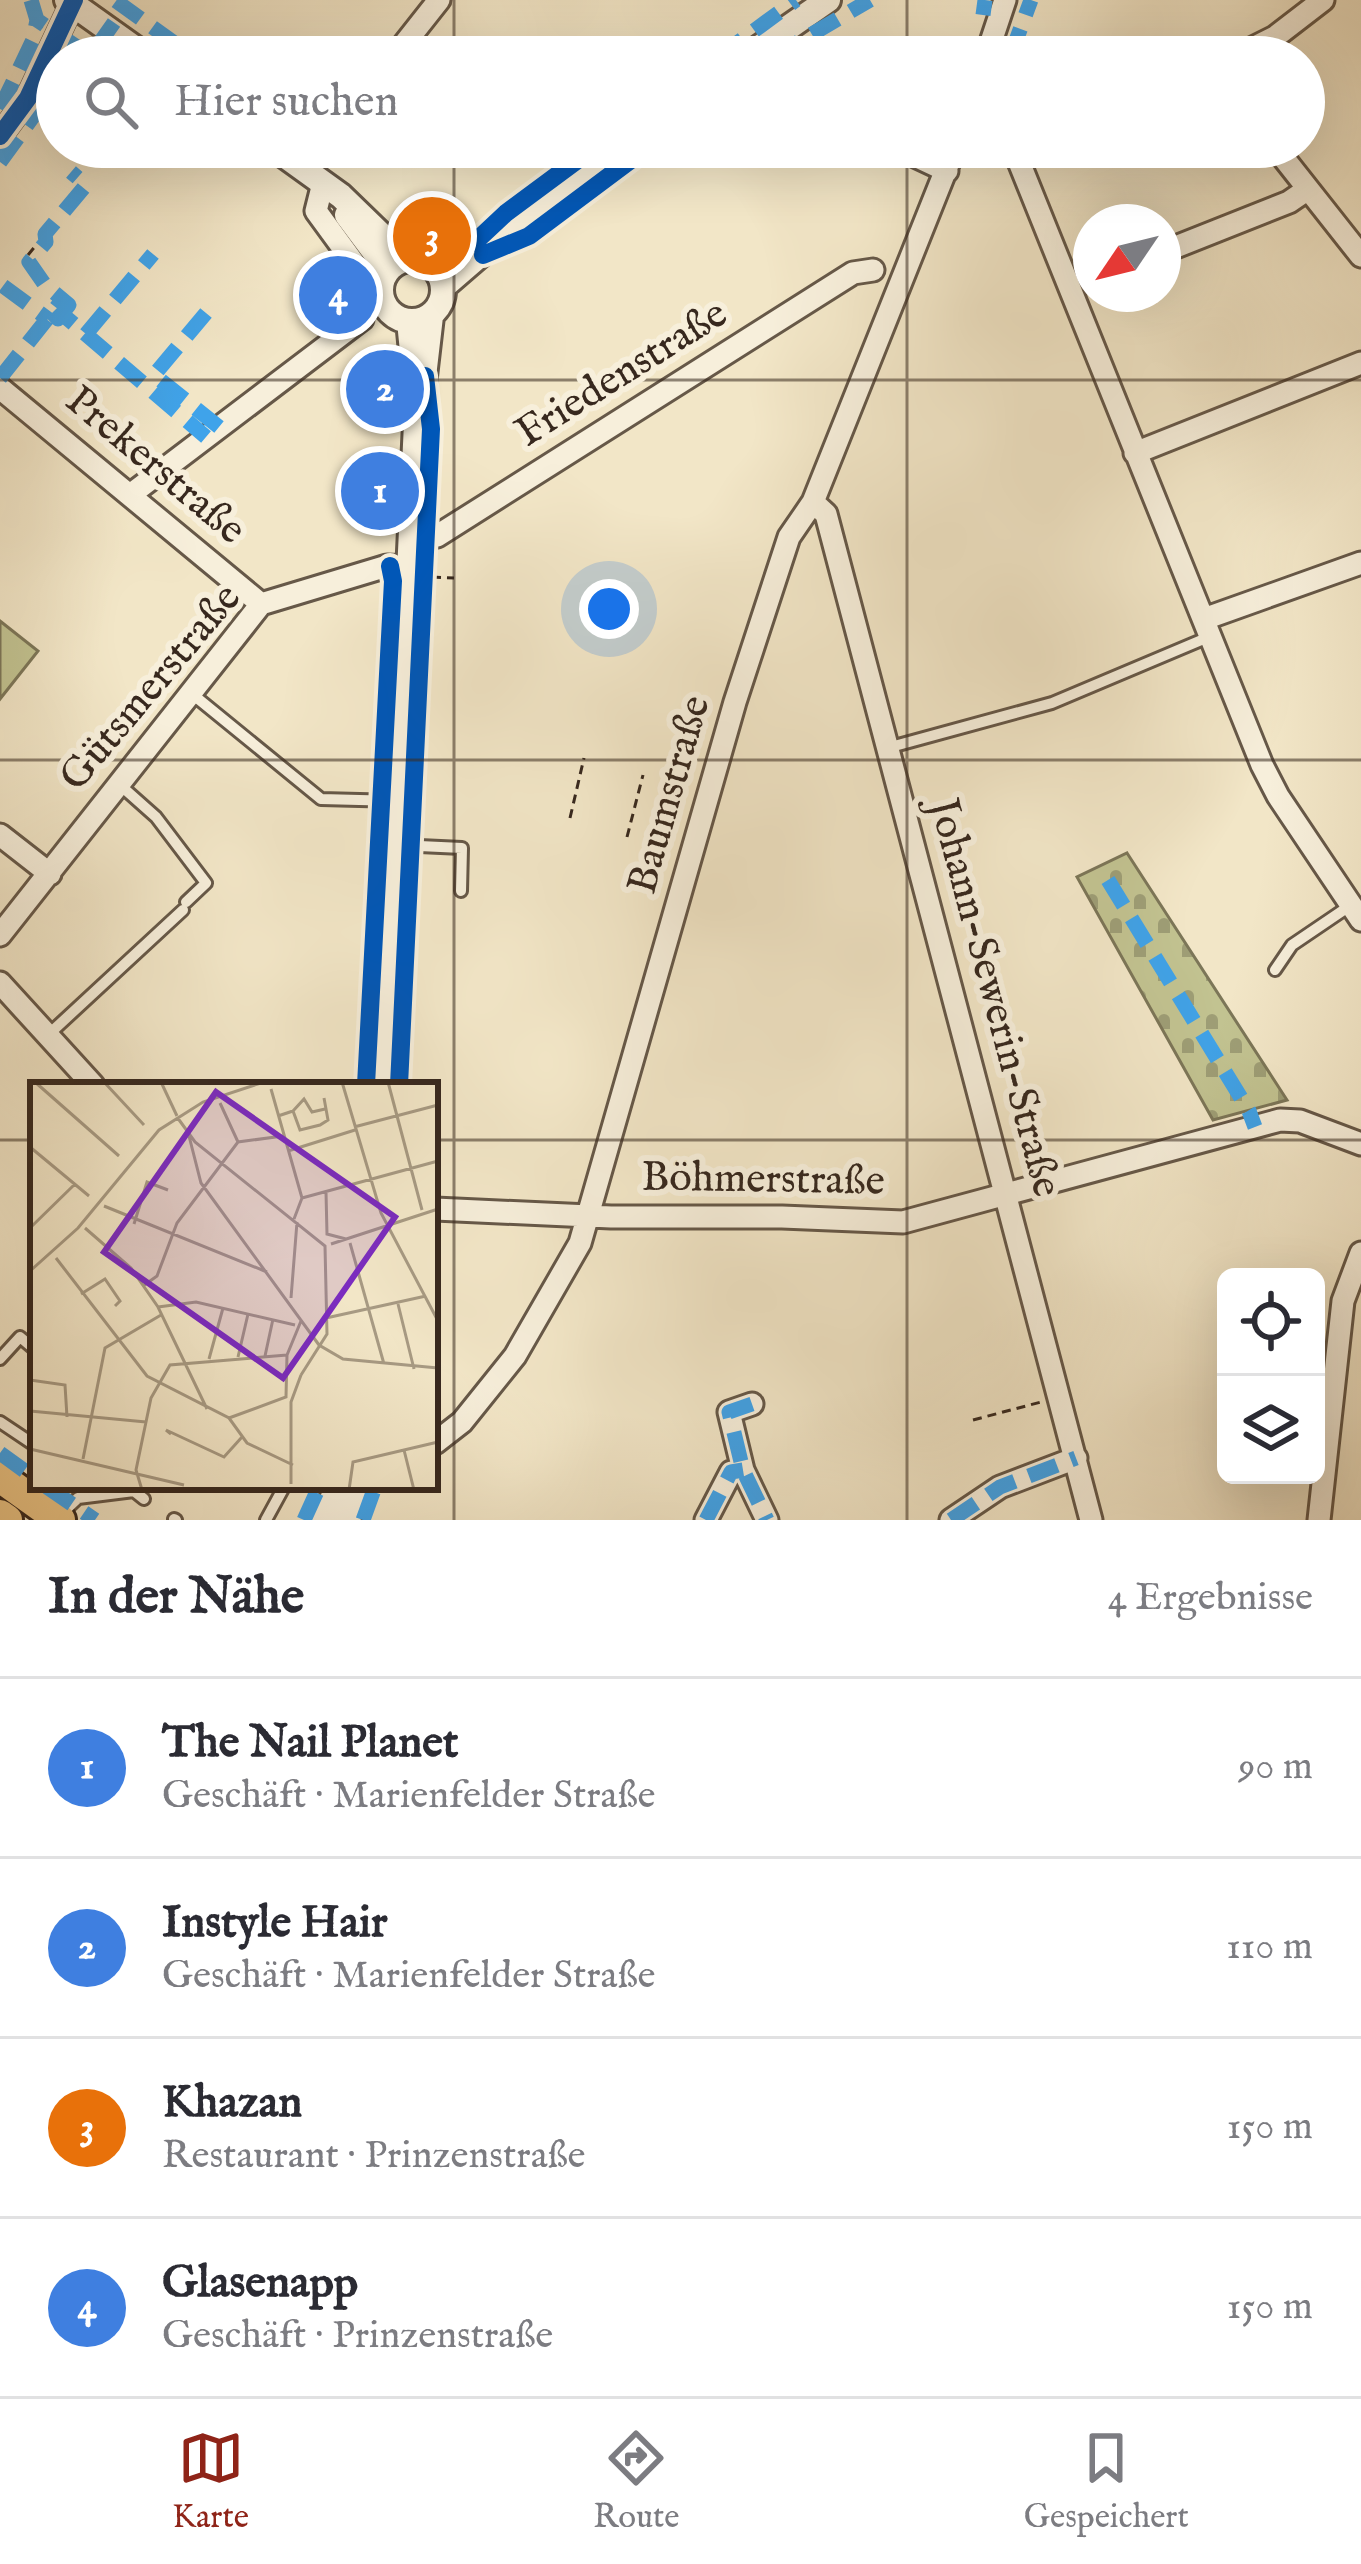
<!DOCTYPE html>
<html lang="de">
<meta charset="utf-8">
<style>
body{margin:0;font-family:"IM FELL English",serif;background:#f2f2f3;color:#2b2b33}
.controls{position:absolute;right:36px;bottom:36px;display:grid;overflow:hidden;border-radius:18px;box-shadow:0 12px 48px #0002}
.controls button{width:108px;height:108px;display:grid;place-items:center;padding:0;border:0;border-bottom:3px solid #e1e1e2;background:#fff;color:#2b2b33;font:60px sans-serif}
.compass{position:absolute;left:1073px;top:204px;width:108px;height:108px;border-radius:50%;background:#fff;box-shadow:0 12px 48px #0002;rotate:235deg}
.you{position:absolute;left:609px;top:609px;width:42px;height:42px;margin:-30px;border:9px solid #fff;border-radius:50%;background:#1a73e8;box-shadow:0 0 0 18px #1a73e833}
.badge{display:grid;place-items:center;width:78px;height:78px;border-radius:50%;background:#8f2418;color:#fff;font-size:39px;font-weight:700}
.pin{position:absolute;translate:-50% -50%;border:6px solid #fff;box-shadow:0 3px 12px #0006}
.list{margin:0;padding:0;list-style:none}
h2{display:flex;justify-content:space-between;align-items:center;height:156px;margin:0;padding:0 48px;font-size:51px}
h2 small{font-size:39px;font-weight:400;color:#7c7c81}
.list li{display:grid;grid-template-columns:78px 1fr auto;gap:36px;align-items:center;box-sizing:border-box;height:180px;padding:0 48px;border-top:3px solid #e1e1e2}
.list b{display:block;font-size:45px;white-space:nowrap}
.list p{margin:0;font-size:39px;white-space:nowrap;color:#7c7c81}
.list em{font-size:39px;font-style:normal;color:#7c7c81}
.icon{flex:none;width:66px;height:66px;fill:none;stroke:currentColor;stroke-width:2;stroke-linecap:round;stroke-linejoin:round}
.map{position:relative;flex:none;width:1361px;height:1520px;overflow:hidden}
.search{position:absolute;background:#fff;box-shadow:0 12px 48px #0002;left:36px;right:36px;top:36px;height:132px;display:flex;align-items:center;gap:30px;box-sizing:border-box;padding:0 42px;border-radius:66px;color:#7c7c81;font-size:45px}
.sheet{height:876px;background:#fff}
nav{display:flex;justify-content:space-around;align-items:center;box-sizing:border-box;height:168px;border-top:3px solid #e1e1e2;background:#fff;font-size:33px;color:#7c7c81}
nav a{display:grid;justify-items:center;gap:6px}
nav .on{color:#8f2418}
.map>svg:first-child{display:block}
</style>
<div class="map">
<svg width="1361" height="1520" viewBox="0 0 1361 1520">
<defs>
<pattern id="cemetery-stones" width="16" height="16" patternUnits="userSpaceOnUse" patternTransform="scale(3)"><rect width="16" height="16" fill="#c2c391"/><path d="M2 7V4a2 2 0 0 1 4 0v3zM10 15v-3a2 2 0 0 1 4 0v3z" fill="#9e9e76"/></pattern>
</defs>
<rect width="100%" height="100%" fill="#f2e6c7"/>
<filter id="stains"><feTurbulence type="fractalNoise" baseFrequency=".00167" numOctaves="4"/><feColorMatrix values="0 0 0 0 .2 0 0 0 0 .09 0 0 0 0 .02 0 0 0 .5 -.17"/></filter>
<radialGradient id="worn" r=".72"><stop offset=".6" stop-color="#630" stop-opacity="0"/><stop offset="1" stop-color="#630" stop-opacity=".3"/></radialGradient>
<!-- cemetery -->
<path fill="url(#cemetery-stones)" stroke="#7c7658" stroke-width="3" d="M1127,853l160,247 -74,20 -136,-243z"/>
<!-- green -->
<path fill="#c2c391" stroke="#7c7658" stroke-width="3" d="M0,621l38,30 -38,48z"/>
<g fill="none" stroke-linecap="round" stroke-linejoin="round">
<!-- service casing -->
<g stroke="#665848" stroke-width="16">
<path id="service" d="M191,693l130,106 77,2
M887,748l165,-45 159,-67
M120,785l36,32 50,66 -20,19
M398,845l64,3 -1,43
M1275,970l17,-25 59,-40
M48,1035l135,-125
M0,1359l20,-22 13,11
M0,1422l33,22
M59,1516l19,-18 56,-7 10,8
M174,1519l2,1
M266,1520l18,-33"/>
</g>
<!-- minor casing -->
<g stroke="#665848" stroke-width="27">
<path id="minor" d="M805,56v1
M394,57l45,-57
M986,57l19,-57
M1235,57l40,-20 48,-37
M0,136l28,-38 46,-98
M896,147l51,24
M1013,147l249,618 16,31 83,124
M1275,147l86,109
M323,151l3,-4
M1163,252l126,-50 19,-13
M0,388l261,216
M1135,453l226,-90
M130,495l232,-176 -3,-49 -43,-59 7,-28
M813,502l13,12 265,1006
M411,539l26,-3 416,-263 20,-3
M1204,619l157,-56
M0,835l50,39
M0,935l261,-331 126,-38 22,1
M0,983l93,102
M435,1209l176,8h171l121,5 377,-102 20,1 61,23
M752,1404l-23,8 14,58 24,50
M435,1443l27,-21 53,-66 65,-113 155,-541 54,-165 24,-35 142,-355
M706,1520l25,-48 12,-2
M951,1520l49,-33 76,-29
M1319,1520l24,-219 18,-48"/>
</g>
<!-- tertiary casing -->
<g stroke="#665848" stroke-width="30">
<path id="tertiary" d="M67,0l80,57
M746,57l82,-57
M273,147l68,49 65,63
M347,215l41,55
M381 290a31 31 0 1 1 62 0a31 31 0 1 1-62 0Z
M434,267l56,-30
M444,286l67,-58 111,-81
M423,385l8,-69
M385,1085l32,-683 -8,-81
M324,1520l13,-33
M348,1520l10,-33"/>
</g>
<!-- primary casing -->
<g stroke="#37281e" stroke-width="36">
<path id="primary" d="M0,1477l60,43
M0,1515l7,5"/>
</g>
<!-- path -->
<path stroke="#37281e" stroke-width="3" stroke-dasharray="9 6" stroke-linecap="butt" d="M237,147l16,12
M122,152l18,14 4,-1
M28,255l9,-11
M432,577l22,1
M570,818l14,-60
M627,837l16,-62
M973,1420l68,-18"/>
<!-- service -->
<use href="#service" stroke="#f7efdb" stroke-width="10"/>
<!-- minor -->
<use href="#minor" stroke="#f7efdb" stroke-width="21"/>
<!-- tertiary -->
<use href="#tertiary" stroke="#f7efdb" stroke-width="24"/>
<!-- primary -->
<use href="#primary" stroke="#e9c384" stroke-width="30"/>
<!-- quiet -->
<path stroke="#3fa3ea" stroke-width="15" stroke-dasharray="30 15" stroke-linecap="butt" d="M31,0l6,20 43,29 16,-1 29,-41
M116,1l78,56
M983,15l2,-15
M718,57l78,-57
M773,57l97,-57
M1010,57l21,-57
M0,109l33,-69 4,-20
M307,147l8,13 8,-9
M0,162l57,-78
M3,286l45,33
M52,313l6,6 4,-5 144,123
M206,313l-52,62 65,52
M62,314l7,-9 -24,-20 -16,-23 17,-20 -1,-8 41,-49 -15,-13
M86,334l67,-80
M0,378l59,-74
M1108,880l141,231 6,16
M752,1404l-23,8 14,58 24,50
M0,1453l33,24
M47,1487l48,33
M304,1520l15,-33
M363,1520l12,-33
M706,1520l25,-48 12,-2
M951,1520l49,-33 76,-29"/>
<!-- cycleway casing -->
<g stroke="#f7efdb" stroke-width="26">
<path id="cycleway" d="M0,136l28,-38 46,-98
M474,243l32,-30 89,-66
M483,255l46,-19 119,-89
M366,1085l27,-504 -3,-15
M399,1085l32,-656 -6,-53"/>
</g>
<!-- cycleway -->
<use href="#cycleway" stroke="#0057b8" stroke-width="18"/>
</g>
<!-- grid -->
<path fill="none" stroke="#37281e" stroke-width="3" stroke-opacity="0.55" d="M454,0v57M907,0v57M454,147v1373M907,147v1373M0,380h1361M0,760h1361M0,1140h33M435,1140h926"/>
<g text-anchor="middle" dominant-baseline="central" stroke-width="12" stroke-linejoin="round" paint-order="stroke">
<!-- street labels -->
<g font-size="42" fill="#37281e" stroke="#f7efdb">
<text transform="translate(622 374) rotate(-32)">Friedenstraße</text>
<text transform="translate(155 466) rotate(40)">Prekerstraße</text>
<text transform="translate(151 688) rotate(-50)">Gütsmerstraße</text>
<text transform="translate(670 795) rotate(-74)">Baumstraße</text>
<text transform="translate(994 998) rotate(75)">Johann-Sewerin-Straße</text>
<text transform="translate(763 1180) rotate(1)">Böhmerstraße</text>
</g>
</g>
<!-- overview -->
<g transform="translate(30 1082)">
<rect width="408" height="408" fill="#f2e6c7"/>
<path fill="none" stroke="#a79a83" stroke-width="3" d="M5,0l84,74M74,0l40,43M131,0l16,34M312,0l39,131 57,108M358,0l34,128M241,7l31,109 -8,21M190,21l18,39M263,29l11,-12 8,13 13,-3M248,34l15,-5 7,19 20,-5 8,-5 -4,-22M147,35l18,25 130,104 2,88 -26,41M324,45l84,-22M159,54l12,47 118,162 24,14 95,9M0,65l59,49M258,69l67,-21M296,110l1,42 19,5M272,116l136,-37M74,124l163,66M104,142l13,-42 21,8M0,146l45,-44M55,146l46,40 27,39 49,102M320,161l34,121M301,162l107,-35M26,176l91,118 82,42 18,25 46,22M0,189l48,-43 81,-98 44,-28 61,-20M113,204l14,-10 20,-53 61,-81 45,-6M51,212l24,-15 15,22 -5,5M261,216l6,-76M368,222l16,65M128,225l38,-5 99,23M296,236l100,-22M235,274l8,-37M208,275l10,-43M179,277l14,-51M0,298l35,5 2,32M0,329l116,11M199,336l57,-21 1,-42 14,-34M141,352l-5,-4 58,27 18,-20M0,367l154,36M374,368l10,40M53,377l22,-111 56,-33M261,402v-82l10,-27M112,408l-6,-20 15,-72 19,-33 117,-10M121,408h159M319,408l4,-28 85,-20"/>
<path fill="#7b2cbf" fill-opacity="0.15" stroke="#7b2cbf" stroke-width="6" d="M186,10l179,125 -112,161 -179,-126z"/>
<rect width="408" height="408" fill="none" stroke="#37281e" stroke-width="6"/>
</g>
<rect width="100%" height="100%" filter="url(#stains)"/>
<rect width="100%" height="100%" fill="url(#worn)"/>
</svg>
<div class="controls">
<button><svg class="icon" aria-label="locate" viewBox="0 0 24 24"><circle cx="12" cy="12" r="6"/><path d="M12 2v4M12 18v4M2 12h4M18 12h4"/></svg></button>
<button><svg class="icon" aria-label="layers" viewBox="0 0 24 24"><path d="M12 4l9 5-9 5-9-5zM3 14l9 5 9-5"/></svg></button>
</div>
<svg class="compass" viewBox="-18 -18 36 36"><path d="M0-13l5 13h-10z" fill="#e53935"/><path d="M0 13l5-13h-10z" fill="#7c7c81"/></svg>
<div class="you"></div>
<div class="pin badge" style="left:380px;top:491px;background:#3f7fe0">1</div>
<div class="pin badge" style="left:385px;top:389px;background:#3f7fe0">2</div>
<div class="pin badge" style="left:432px;top:236px;background:#e8710a">3</div>
<div class="pin badge" style="left:338px;top:295px;background:#3f7fe0">4</div>
<div class="search"><svg class="icon" aria-label="search" viewBox="0 0 24 24"><circle cx="10" cy="10" r="6"/><path d="M15 15l6 6"/></svg>Hier suchen</div>
</div>
<section class="sheet">
<h2>In der Nähe<small>4 Ergebnisse</small></h2>
<ul class="list">
<li><span class="badge" style="background:#3f7fe0">1</span><div><b>The Nail Planet</b><p>Geschäft · Marienfelder Straße</p></div><em>90 m</em></li>
<li><span class="badge" style="background:#3f7fe0">2</span><div><b>Instyle Hair</b><p>Geschäft · Marienfelder Straße</p></div><em>110 m</em></li>
<li><span class="badge" style="background:#e8710a">3</span><div><b>Khazan</b><p>Restaurant · Prinzenstraße</p></div><em>150 m</em></li>
<li><span class="badge" style="background:#3f7fe0">4</span><div><b>Glasenapp</b><p>Geschäft · Prinzenstraße</p></div><em>150 m</em></li>
</ul>
</section>
<nav>
<a class="on"><svg class="icon" aria-label="map" viewBox="0 0 24 24"><path d="M3 6l6-2 6 2 6-2v14l-6 2-6-2-6 2zM9 4v14M15 6v14"/></svg>Karte</a>
<a><svg class="icon" aria-label="directions" viewBox="0 0 24 24"><path d="M12 3l9 9-9 9-9-9zM9 14v-3h6M13 9l2 2-2 2"/></svg>Route</a>
<a><svg class="icon" aria-label="saved" viewBox="0 0 24 24"><path d="M7 4h10v16l-5-4-5 4z"/></svg>Gespeichert</a>
</nav>
